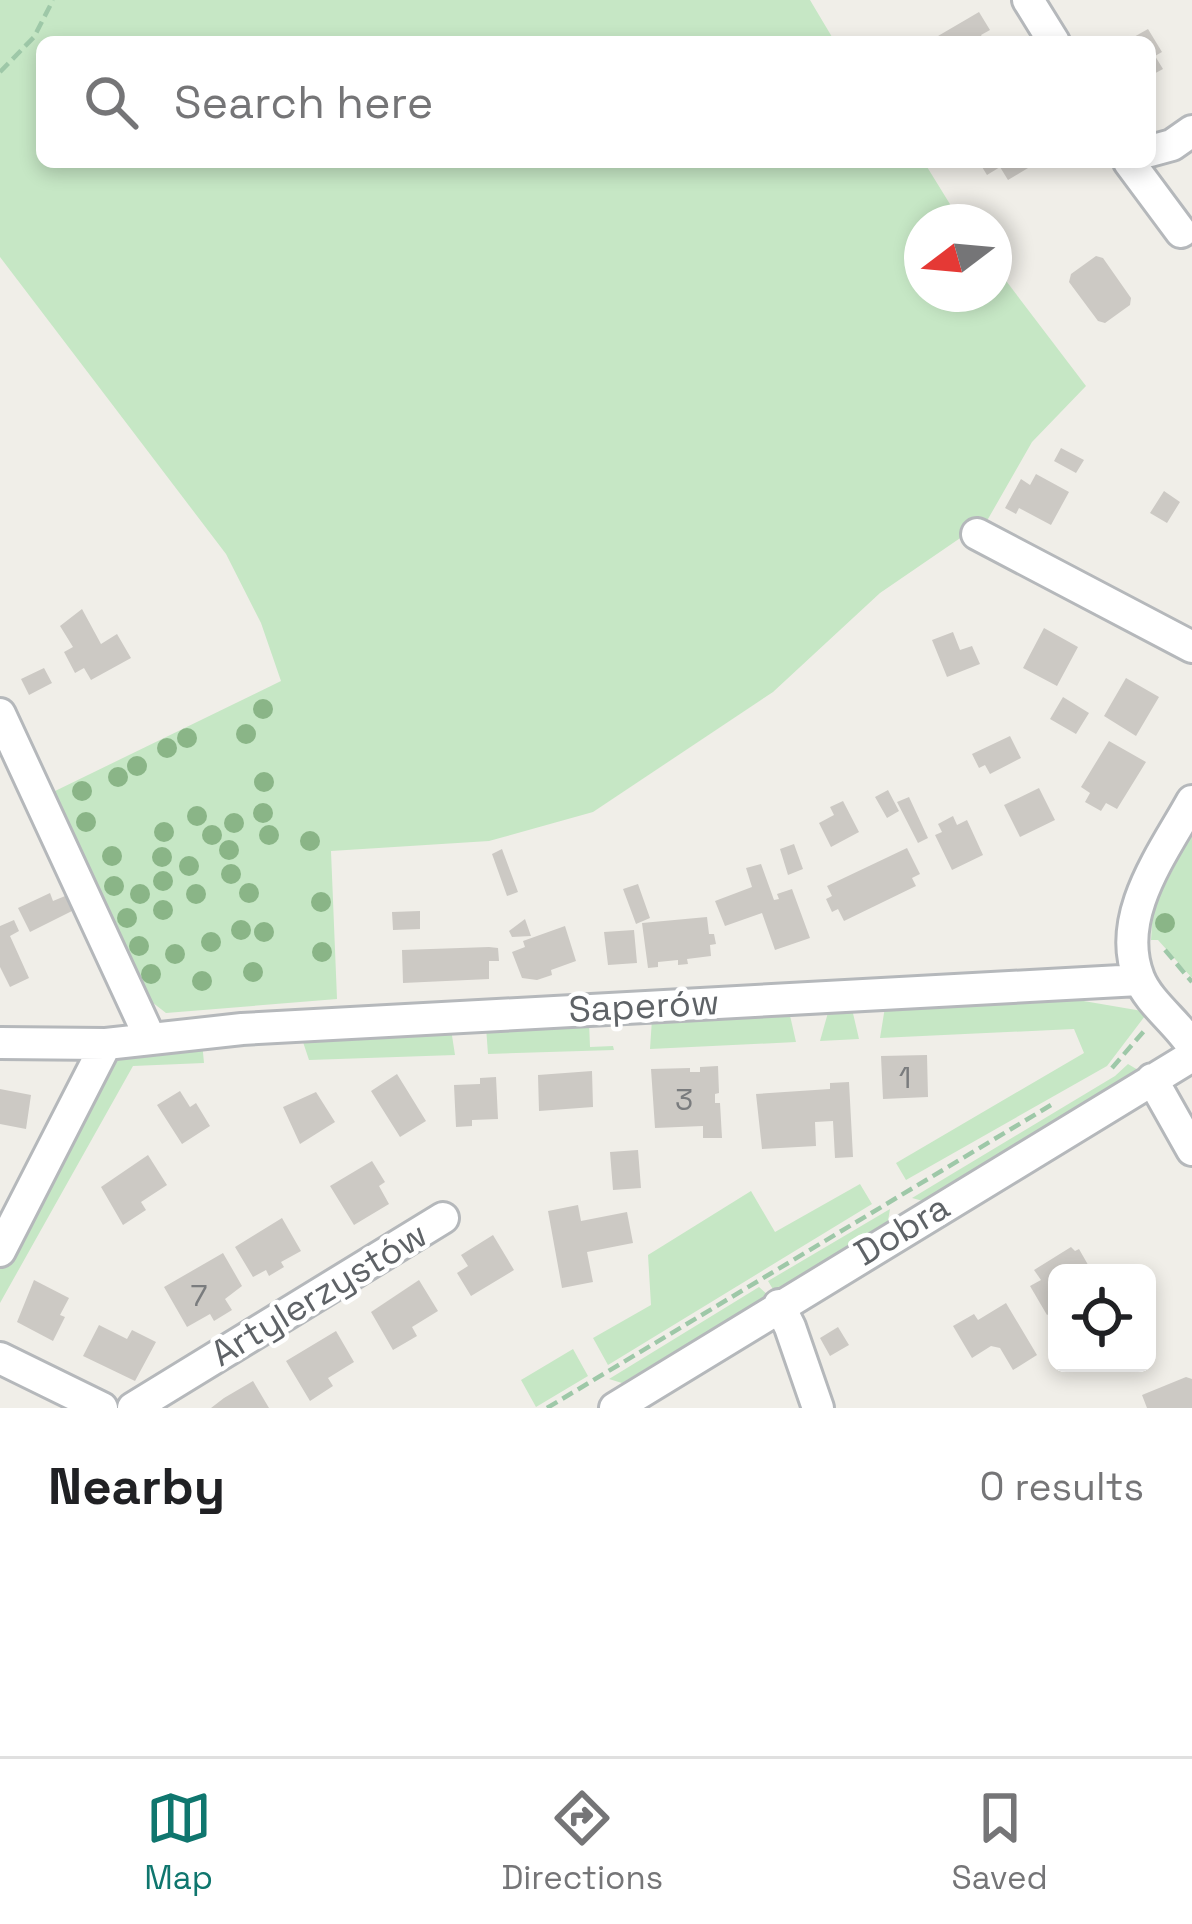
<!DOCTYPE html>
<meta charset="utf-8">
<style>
body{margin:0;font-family:"Space Grotesk",sans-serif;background:#f6f6f6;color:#202124}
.controls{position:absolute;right:36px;bottom:36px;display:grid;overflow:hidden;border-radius:18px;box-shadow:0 6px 18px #0003}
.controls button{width:108px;height:108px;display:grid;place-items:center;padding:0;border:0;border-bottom:3px solid #e0e0e0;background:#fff;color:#202124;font:60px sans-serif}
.compass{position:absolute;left:904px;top:204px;width:108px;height:108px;border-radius:50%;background:#fff;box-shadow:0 6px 18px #0003;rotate:254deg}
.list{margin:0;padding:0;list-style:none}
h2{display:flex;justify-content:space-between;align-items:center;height:156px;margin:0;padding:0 48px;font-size:51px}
h2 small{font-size:39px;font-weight:400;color:#757577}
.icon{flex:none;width:66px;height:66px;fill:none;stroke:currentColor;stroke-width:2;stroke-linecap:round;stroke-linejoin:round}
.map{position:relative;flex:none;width:1192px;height:1408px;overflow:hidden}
.search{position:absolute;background:#fff;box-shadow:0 6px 18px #0003;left:36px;right:36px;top:36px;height:132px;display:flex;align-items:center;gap:30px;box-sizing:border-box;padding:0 42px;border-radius:18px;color:#757577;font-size:45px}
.sheet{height:348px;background:#fff}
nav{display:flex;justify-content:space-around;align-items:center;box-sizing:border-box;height:168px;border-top:3px solid #e0e0e0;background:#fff;font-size:33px;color:#757577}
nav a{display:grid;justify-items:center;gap:6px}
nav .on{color:#0f766e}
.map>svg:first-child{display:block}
</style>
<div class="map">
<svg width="1192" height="1408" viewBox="0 0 1192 1408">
<rect width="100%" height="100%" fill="#f0eee8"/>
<!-- green -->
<path fill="#c6e7c5" d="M0,0h810l25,42h-793v120h882l37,60h-39v72h72v-29l92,121 -54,56 -44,77 -108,74 -107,99 -180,120 -104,29 -158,10 6,148 -171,14 -27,-21 -88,-199 230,-112 -20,-58 -35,-69 -226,-297z
M1192,832v146l-34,-38h-7l2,-32z
M1066,998l82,14 -41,54 -201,114 -10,-17 188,-110 -10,-24 -194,9 5,-31z
M829,1009h23l7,30 -39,2z
M789,1011l7,31 -146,7 2,-30z
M589,1022l1,25 23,-1 1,4 -126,4 -2,-27z
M451,1029l4,26 -146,5 -8,-24z
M202,1042l2,21 -71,3 -133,237v-34l103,-200 16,-15z
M1128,1064l10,6 -215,131 -11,-3 203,-122z
M860,1184l12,20 -264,161 -15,-27 58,-33 -3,-50 103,-64 24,41z
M890,1209l-2,12 -114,70 -6,-10z
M759,1287l9,8 -146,88 -13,-4z
M573,1349l15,27 -52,31 -15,-27z"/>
<!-- building -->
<path fill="#ccc9c4" d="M979,12l11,18 -9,5 4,7h-43l-4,-6z
M1148,29l14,23 -7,4 8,13 -13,7v-34h-25z
M979,162h59l-30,18 -8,-13 -13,8z
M1096,256l7,2 28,40 -1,7 -25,18 -7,-2 -29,-39 2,-8z
M1061,448l23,12 -8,13 -22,-12z
M1036,474l33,18 -18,33 -32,-17 -3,6 -11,-6 16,-29 9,6z
M1164,491l16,11 -13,21 -17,-10z
M82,609l19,35 16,-10 14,24 -40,22 -7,-12 -9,5 -11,-21 9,-5 -13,-21z
M1044,628l34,19 -21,39 -34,-18z
M953,632l7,18 12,-4 8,18 -33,13 -15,-37z
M44,668l8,15 -23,12 -8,-16z
M1126,678l33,19 -23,39 -32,-20z
M1063,697l26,16 -13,21 -26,-15z
M1010,736l11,22 -31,16 -5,-9 -6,3 -7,-14z
M1109,741l37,21 -29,47 -11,-6 -5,8 -16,-9 5,-9 -9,-6z
M1039,788l16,32 -35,17 -16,-32z
M888,790l11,21 -12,7 -12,-21z
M909,797l19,41 -10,5 -21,-41z
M843,801l16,31 -28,15 -12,-24 15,-8 -4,-8z
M953,816l4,9 10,-5 16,35 -31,15 -17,-35 7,-3 -4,-8z
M794,844l9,25 -15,6 -8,-26z
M907,848l13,26 -8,4 4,8 -72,35 -6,-12 -6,3 -6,-13 6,-3 -5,-10z
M502,849l16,43 -11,4 -15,-42z
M761,864l13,36 5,-1 -2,-5 15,-5 18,49 -35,12 -13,-37 -37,13 -10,-25 37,-14 -6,-19z
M638,884l12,34 -14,6 -13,-35z
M50,893l3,8 17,-7 8,14 -48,24 -12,-24z
M420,911v18l-27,1 -1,-18z
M707,917l2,17h5l2,10 -6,1 1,11 -24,3 1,5 -10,1v-5l-20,2v5l-10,1 -6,-45z
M525,919l6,17 -19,1 -3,-6z
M14,920l5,11 -9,5 19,42 -19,9 -10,-20v-41z
M565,926l11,35 -25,9 1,5 -15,5 -15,-2 -10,-26 13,-5 -2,-6z
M634,930l3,33 -29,2 -4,-33z
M489,947l9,1 1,13h-10v18l-86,4 -1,-33z
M927,1055l1,42 -45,2 -2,-43z
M718,1066l1,27 -4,1v9h5l2,35h-19v-12l-48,2 -4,-59 39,-1v4h10v-5z
M592,1071l1,36 -54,4 -1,-36z
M397,1074l29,47 -26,16 -29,-46z
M496,1077l2,42 -26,1v6l-16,1 -2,-42 26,-1v-6z
M849,1082l4,75 -18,1 -2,-37 -18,1 1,24 -54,3 -6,-55 74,-5v-6z
M0,1089l31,6 -5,34 -26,-5z
M180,1091l10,16 6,-4 14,23 -28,18 -25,-39z
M316,1092l19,30 -35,22 -17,-37z
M638,1150l3,38 -28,2 -3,-38z
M148,1155l19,30 -26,17 5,8 -23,15 -22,-38z
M372,1161l13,21 -6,4 10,18 -35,21 -24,-39z
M578,1205l3,16 46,-9 6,31 -46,9 6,30 -31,6 -14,-77z
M282,1218l19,33 -20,11 3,5 -15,9 -3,-6 -13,7 -18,-30z
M493,1235l21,35 -43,26 -14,-23 11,-7 -7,-11z
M1071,1247l4,4 4,-2 12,21 -34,3v36l-10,6 -17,-29 11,-6 -7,-10z
M223,1253l19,33 -17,13 7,11 -18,11 -4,-7 -23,13 -23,-40z
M34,1280l35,18 -9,17 5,2 -12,24 -36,-19z
M419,1280l19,31 -26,16 5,9 -24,14 -22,-38z
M1006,1303l31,52 -24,15 -13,-22 -9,-2 -19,12 -19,-32 21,-12 4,6z
M99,1325l28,14 5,-9 24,12 -21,39 -52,-25z
M838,1327l11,18 -19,11 -10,-18z
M336,1331l18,31 -26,16 5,8 -23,15 -24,-40z
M1186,1377l6,2v29h-45l-5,-13z
M253,1381l16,27h-58l13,-10z"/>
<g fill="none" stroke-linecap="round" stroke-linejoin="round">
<!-- minor casing -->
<g stroke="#b5b8bb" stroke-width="36">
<path id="minor" d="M1028,0l26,42
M1150,151l22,-6 20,-14
M1129,162l52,70
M977,534l215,113
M0,714l150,324
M1192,801c-28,51 -78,115 -53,177 10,25 39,45 53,68
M0,1043l106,1 136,-15 897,-49
M1152,1079l40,71
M0,1251l106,-207
M779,1305l11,22 28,81
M0,1358l102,50
M133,1408l310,-190
M615,1408l577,-352"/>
</g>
<!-- path -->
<path stroke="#9ec8a8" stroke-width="4.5" stroke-dasharray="12 6" stroke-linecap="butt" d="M0,72l34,-35 19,-37
M1165,950l27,32
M1112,1068l32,-37
M547,1408l504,-303"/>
<!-- minor -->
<use href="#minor" stroke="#fff" stroke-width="30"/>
</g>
<!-- trees -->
<g fill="#8ab587">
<circle cx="263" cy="709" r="10"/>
<circle cx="246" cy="734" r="10"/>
<circle cx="187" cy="738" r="10"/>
<circle cx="167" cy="748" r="10"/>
<circle cx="137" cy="766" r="10"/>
<circle cx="118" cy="777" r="10"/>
<circle cx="264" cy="782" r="10"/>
<circle cx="82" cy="791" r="10"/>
<circle cx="263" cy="813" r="10"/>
<circle cx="197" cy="816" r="10"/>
<circle cx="86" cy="822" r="10"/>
<circle cx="234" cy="823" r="10"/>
<circle cx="164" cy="832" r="10"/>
<circle cx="212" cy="835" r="10"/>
<circle cx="269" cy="835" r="10"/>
<circle cx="310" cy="841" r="10"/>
<circle cx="229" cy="850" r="10"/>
<circle cx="112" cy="856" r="10"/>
<circle cx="162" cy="857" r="10"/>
<circle cx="189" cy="866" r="10"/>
<circle cx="231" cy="874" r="10"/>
<circle cx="163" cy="881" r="10"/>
<circle cx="114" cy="886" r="10"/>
<circle cx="249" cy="893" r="10"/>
<circle cx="140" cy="894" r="10"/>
<circle cx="196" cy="894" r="10"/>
<circle cx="321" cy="902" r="10"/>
<circle cx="163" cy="910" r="10"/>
<circle cx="127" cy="918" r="10"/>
<circle cx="1165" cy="923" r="10"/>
<circle cx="241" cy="930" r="10"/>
<circle cx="264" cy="932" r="10"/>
<circle cx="211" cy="942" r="10"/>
<circle cx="139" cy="946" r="10"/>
<circle cx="322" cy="952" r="10"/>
<circle cx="175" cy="954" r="10"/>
<circle cx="253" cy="972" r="10"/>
<circle cx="151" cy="974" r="10"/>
<circle cx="202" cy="981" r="10"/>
</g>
<g text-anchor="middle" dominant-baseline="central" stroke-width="9" stroke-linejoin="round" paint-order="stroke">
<!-- number labels -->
<g font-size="30" fill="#7a7c7e">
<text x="905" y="1077">1</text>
<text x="684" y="1099">3</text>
<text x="199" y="1295">7</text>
</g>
<!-- street labels -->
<g font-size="36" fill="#5f6367" stroke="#fff">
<text transform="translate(644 1006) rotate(-3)">Saperów</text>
<text transform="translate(902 1230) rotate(-31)">Dobra</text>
<text transform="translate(319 1294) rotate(-31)">Artylerzystów</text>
</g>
</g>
</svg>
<div class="controls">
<button><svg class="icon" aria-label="locate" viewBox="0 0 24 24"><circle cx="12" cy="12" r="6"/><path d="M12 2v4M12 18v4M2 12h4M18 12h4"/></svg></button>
</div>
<svg class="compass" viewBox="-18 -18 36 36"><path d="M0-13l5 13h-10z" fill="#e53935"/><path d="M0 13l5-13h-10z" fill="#757577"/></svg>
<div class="search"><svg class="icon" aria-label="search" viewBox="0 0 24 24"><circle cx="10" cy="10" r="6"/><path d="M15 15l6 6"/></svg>Search here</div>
</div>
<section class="sheet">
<h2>Nearby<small>0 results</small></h2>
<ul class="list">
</ul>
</section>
<nav>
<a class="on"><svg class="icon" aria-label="map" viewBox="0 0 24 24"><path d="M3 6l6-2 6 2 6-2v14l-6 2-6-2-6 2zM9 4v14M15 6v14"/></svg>Map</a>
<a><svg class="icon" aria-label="directions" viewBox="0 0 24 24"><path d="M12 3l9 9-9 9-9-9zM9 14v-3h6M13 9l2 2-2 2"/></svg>Directions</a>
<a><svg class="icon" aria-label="saved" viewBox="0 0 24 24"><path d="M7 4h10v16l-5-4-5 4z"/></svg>Saved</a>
</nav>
